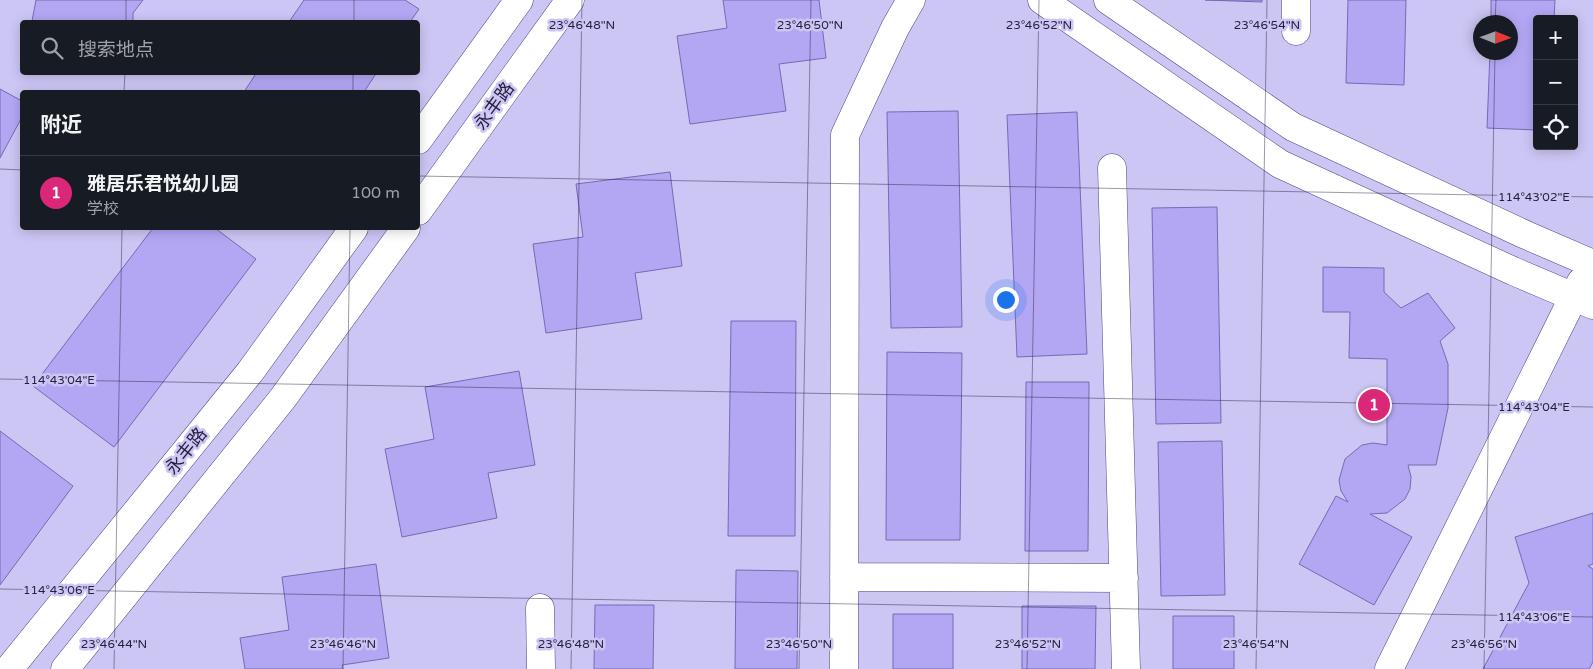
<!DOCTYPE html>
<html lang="zh">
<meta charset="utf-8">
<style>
body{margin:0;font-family:"Varela Round","Noto Sans SC",sans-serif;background:#242831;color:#f1f3f6}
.controls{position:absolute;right:15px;top:15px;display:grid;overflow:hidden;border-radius:5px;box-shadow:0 2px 12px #0003}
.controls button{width:45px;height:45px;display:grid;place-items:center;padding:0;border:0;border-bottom:1px solid #363941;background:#171b24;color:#f1f3f6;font:25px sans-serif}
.compass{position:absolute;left:1473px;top:15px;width:45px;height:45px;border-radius:50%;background:#171b24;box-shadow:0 2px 12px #0003;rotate:91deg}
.you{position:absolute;left:1005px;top:299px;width:18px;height:18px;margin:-12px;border:4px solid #fff;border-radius:50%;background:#1a73e8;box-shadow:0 0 0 8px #1a73e833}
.badge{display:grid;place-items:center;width:32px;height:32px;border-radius:50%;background:#db2777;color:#fff;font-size:16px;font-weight:700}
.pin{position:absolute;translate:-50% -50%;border:2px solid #fff;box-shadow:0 1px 5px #0006}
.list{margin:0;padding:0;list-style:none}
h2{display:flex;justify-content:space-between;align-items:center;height:65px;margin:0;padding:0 20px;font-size:21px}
h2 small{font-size:16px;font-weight:400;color:#9ea1a6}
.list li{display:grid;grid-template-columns:32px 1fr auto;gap:15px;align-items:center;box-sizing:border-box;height:75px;padding:0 20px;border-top:1px solid #363941}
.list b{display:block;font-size:19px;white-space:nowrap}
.list p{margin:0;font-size:16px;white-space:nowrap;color:#9ea1a6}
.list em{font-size:16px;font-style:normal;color:#9ea1a6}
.icon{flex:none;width:28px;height:28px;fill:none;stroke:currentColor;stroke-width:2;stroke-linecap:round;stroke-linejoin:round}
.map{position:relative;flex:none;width:1593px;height:669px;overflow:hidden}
.search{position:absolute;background:#171b24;box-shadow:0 2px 12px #0003;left:20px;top:20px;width:400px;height:55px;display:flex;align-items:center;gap:12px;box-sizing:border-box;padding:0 18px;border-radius:5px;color:#9ea1a6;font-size:19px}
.panel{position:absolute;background:#171b24;box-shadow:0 2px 12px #0003;left:20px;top:90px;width:400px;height:140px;border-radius:5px}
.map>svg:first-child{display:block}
</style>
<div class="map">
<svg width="1593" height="669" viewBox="0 0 1593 669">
<rect width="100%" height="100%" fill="#ccc6f5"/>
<!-- building -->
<path fill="#b3a7f4" stroke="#776ab2" d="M36,0h107l-10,13v9l-101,-1z
M304,0h101l14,9 -9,13h-121z
M723,0h96l7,58 -47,6 7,47 -96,13 -13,-88 50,-8z
M1205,0h57v2z
M1348,0h58l-2,85 -58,-2z
M1491,0h64l-1,19h-17v111l-50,-2 3,-76h20v-30h-19z
M257,72h120l-13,20h-120z
M0,89l22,12v16l-22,41z
M958,111l4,216 -71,1 -4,-216z
M1077,112l10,242 -70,3 -10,-242z
M670,172l12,94 -47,7 7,46 -96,14 -13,-89 50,-7 -7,-53z
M1217,207l4,216 -65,1 -4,-216z
M153,228h62l41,31 -142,188 -81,-61z
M1323,267l61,1v24l17,16 27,-15 27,35 -15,13 8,23v44l-12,57h-28l3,12 -1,12 -5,10 -18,14 -17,1 42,23 -38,68 -75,-41 37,-68 12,6 -7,-11 -2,-11 6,-21 17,-14 11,-2 14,2v-86l-38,-1 1,-46h-27z
M731,321h65l-1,215h-67z
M887,352l75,1 -2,187h-74z
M519,371l16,94 -47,8 9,45 -95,19 -17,-88 49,-10 -9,-52z
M1026,382h63l-1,169h-63z
M0,431l73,55 -73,99z
M1222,441l3,154 -64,1 -3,-154z
M1593,513v51l-5,2 5,3v93l-4,7h-106l46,-86 -14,-46z
M376,564l13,94 -47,7 1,4h-98l-5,-31 49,-8 -7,-53z
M736,570l62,1 -1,98h-62z
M595,605h59l-1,64h-59z
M1022,606h74l-1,63h-73z
M893,614h60v55h-60z
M1173,616h61v53h-61z"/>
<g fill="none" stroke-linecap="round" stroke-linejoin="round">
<!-- minor casing -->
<g stroke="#524488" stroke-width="29">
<path id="minor" d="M1042,0l238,164 233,107 80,34
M1108,0l185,127 233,108 67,29
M1296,31v-31
M1112,168l14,501
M844,577l280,1
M540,608l1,61
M844,669l1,-534 50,-107 16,-28
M1389,669l192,-387"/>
</g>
<!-- tertiary casing -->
<g stroke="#524488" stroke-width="29">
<path id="tertiary" d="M418,140l101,-140
M418,211l152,-211
M9,669l241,-297 104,-144
M65,669l218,-271 123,-170"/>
</g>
<!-- minor -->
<use href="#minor" stroke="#fff" stroke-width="28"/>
<!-- tertiary -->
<use href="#tertiary" stroke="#fff" stroke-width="28"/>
</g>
<!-- ticks -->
<path fill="none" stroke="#251f3d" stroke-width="1" stroke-opacity="0.45" d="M126,22v-22M354,22v-22M1495,22l1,-22M124,92l1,-20M353,92v-20M0,169l22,1M418,176l1175,21M0,379l1593,28M0,589l1593,28M114,669l8,-441M343,669l7,-441M571,669l11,-669M799,669l12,-669M1027,669l12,-669M1256,669l11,-669M1484,669l11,-617"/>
<g text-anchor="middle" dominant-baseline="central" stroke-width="5" stroke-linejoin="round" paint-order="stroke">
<!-- street labels -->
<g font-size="18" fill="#251f3d" stroke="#ccc6f5">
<text transform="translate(494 106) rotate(-54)">永丰路</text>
<text transform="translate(186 451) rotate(-51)">永丰路</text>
</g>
</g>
<g font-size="12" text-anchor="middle" fill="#251f3d" stroke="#ccc6f5" stroke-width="5" stroke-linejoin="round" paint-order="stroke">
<text x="582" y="29">23°46'48"N</text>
<text x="810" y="29">23°46'50"N</text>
<text x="1039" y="29">23°46'52"N</text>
<text x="1267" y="29">23°46'54"N</text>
<text x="1534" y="201">114°43'02"E</text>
<text x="59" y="384">114°43'04"E</text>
<text x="1534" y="411">114°43'04"E</text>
<text x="59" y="594">114°43'06"E</text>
<text x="1534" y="621">114°43'06"E</text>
<text x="114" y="648">23°46'44"N</text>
<text x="343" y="648">23°46'46"N</text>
<text x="571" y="648">23°46'48"N</text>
<text x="799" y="648">23°46'50"N</text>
<text x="1028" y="648">23°46'52"N</text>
<text x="1256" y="648">23°46'54"N</text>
<text x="1484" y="648">23°46'56"N</text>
</g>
</svg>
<div class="controls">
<button>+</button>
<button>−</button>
<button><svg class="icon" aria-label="locate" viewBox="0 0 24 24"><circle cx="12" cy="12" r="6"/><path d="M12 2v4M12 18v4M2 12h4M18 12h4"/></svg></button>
</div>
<svg class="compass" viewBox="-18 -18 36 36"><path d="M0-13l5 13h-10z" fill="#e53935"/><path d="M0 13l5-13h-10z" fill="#9ea1a6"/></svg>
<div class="you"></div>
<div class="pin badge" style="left:1374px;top:405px">1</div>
<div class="search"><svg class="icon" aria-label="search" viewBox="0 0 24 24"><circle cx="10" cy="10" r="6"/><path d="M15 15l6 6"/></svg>搜索地点</div>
<section class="panel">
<h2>附近<small></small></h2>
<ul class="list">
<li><span class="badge">1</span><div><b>雅居乐君悦幼儿园</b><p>学校</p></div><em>100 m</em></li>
</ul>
</section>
</div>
